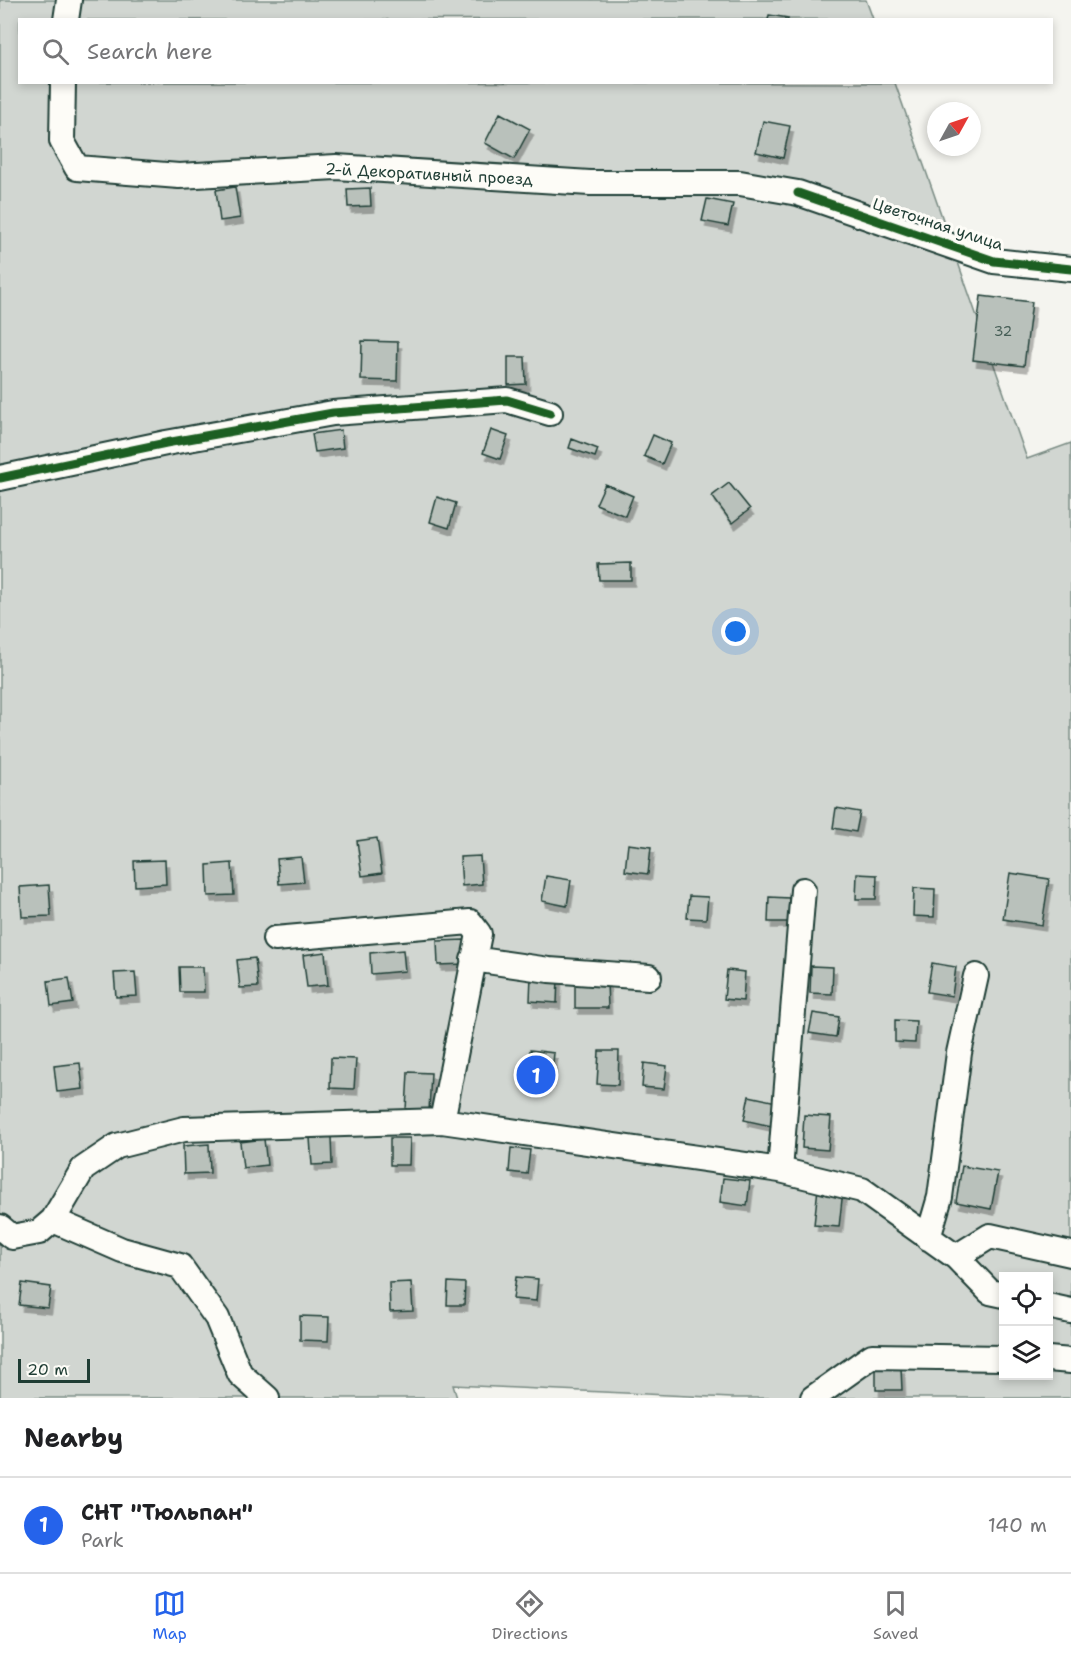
<!DOCTYPE html>
<meta charset="utf-8">
<style>
body{margin:0;font-family:"Shantell Sans",sans-serif;background:#f6f6f6;color:#202124}
.controls{position:absolute;right:18px;bottom:18px;display:grid;overflow:hidden;border-radius:0px;box-shadow:0 3px 9px #0003}
.controls button{width:54px;height:54px;display:grid;place-items:center;padding:0;border:0;border-bottom:2px solid #e0e0e0;background:#fff;color:#202124;font:30px sans-serif}
.compass{position:absolute;left:927px;top:102px;width:54px;height:54px;border-radius:50%;background:#fff;box-shadow:0 3px 9px #0003;rotate:50deg}
.scale{position:absolute;left:18px;bottom:15px;width:72px;box-sizing:border-box;padding-left:6px;border:3px solid #1f3d34;border-top:0;font-size:16px;line-height:21px;white-space:nowrap;color:#1f3d34;-webkit-text-stroke:4px #fdfcf7;paint-order:stroke}
.you{position:absolute;left:736px;top:632px;width:21px;height:21px;margin:-15px;border:4px solid #fff;border-radius:50%;background:#1a73e8;box-shadow:0 0 0 9px #1a73e833}
.badge{display:grid;place-items:center;width:39px;height:39px;border-radius:50%;background:#2563eb;color:#fff;font-size:20px;font-weight:700}
.pin{position:absolute;translate:-50% -50%;border:3px solid #fff;box-shadow:0 2px 6px #0006}
.list{margin:0;padding:0;list-style:none}
h2{display:flex;justify-content:space-between;align-items:center;height:78px;margin:0;padding:0 24px;font-size:26px}
h2 small{font-size:20px;font-weight:400;color:#757577}
.list li{display:grid;grid-template-columns:39px 1fr auto;gap:18px;align-items:center;box-sizing:border-box;height:96px;padding:0 24px;border-top:2px solid #e0e0e0}
.list b{display:block;font-size:22px;white-space:nowrap}
.list p{margin:0;font-size:20px;white-space:nowrap;color:#757577}
.list em{font-size:20px;font-style:normal;color:#757577}
.icon{flex:none;width:33px;height:33px;fill:none;stroke:currentColor;stroke-width:2;stroke-linecap:round;stroke-linejoin:round}
.map{position:relative;flex:none;width:1071px;height:1398px;overflow:hidden}
.search{position:absolute;background:#fff;box-shadow:0 3px 9px #0003;left:18px;right:18px;top:18px;height:66px;display:flex;align-items:center;gap:15px;box-sizing:border-box;padding:0 21px;border-radius:0px;color:#757577;font-size:22px}
.sheet{height:174px;background:#fff}
nav{display:flex;justify-content:space-around;align-items:center;box-sizing:border-box;height:84px;border-top:2px solid #e0e0e0;background:#fff;font-size:16px;color:#757577}
nav a{display:grid;justify-items:center;gap:3px}
nav .on{color:#2563eb}
.map>svg:first-child{display:block}
</style>
<div class="map">
<svg width="1071" height="1398" viewBox="0 0 1071 1398">
<defs>
<filter id="shadow"><feDropShadow dx="3.5" dy="6" stdDeviation="0" flood-color="#0004"/></filter>
</defs>
<rect width="100%" height="100%" fill="#f4f4ef"/>
<filter id="ink" filterUnits="userSpaceOnUse"><feTurbulence type="fractalNoise" baseFrequency=".0167" numOctaves="2"/><feDisplacementMap in="SourceGraphic" scale="12" xChannelSelector="R" yChannelSelector="G"/><feConvolveMatrix kernelMatrix="1 2 1 2 8 2 1 2 1" color-interpolation-filters="sRGB"/></filter>
<g filter="url(#ink)">
<!-- green -->
<path fill="#d1d6d1" stroke="#788a82" stroke-width="1.5" fill-rule="evenodd" d="M0,0h866l7,19 -853,1v62l875,1 132,376 44,-16v955h-339l-279,-13 4,13h-457zM1004,1276h44v100h-44z"/>
<!-- building -->
<path fill="#b9c1bb" stroke="#1f3d34" stroke-width="1.5" filter="url(#shadow)" d="M769,15l19,3v2h-20z
M500,113l30,16 -16,30 -29,-16z
M763,121l27,5 -7,32 -27,-6z
M235,187l5,31 -20,3 -4,-31z
M370,188l1,18 -23,1 -1,-18z
M707,199l26,5 -5,22 -26,-5z
M981,296l51,6 -8,64 -51,-6z
M362,341l36,1 -1,39 -36,-1z
M508,357h17l1,27 -18,1z
M341,430l2,18 -28,4 -3,-18z
M491,430l17,6 -8,23 -17,-6z
M653,435l18,8 -9,21 -18,-8z
M572,439l26,10 -3,8 -26,-9z
M729,483l21,26 -18,14 -20,-27z
M605,484l28,12 -8,20 -29,-12z
M437,497l19,6 -7,25 -19,-6z
M631,563v17h-32l-1,-16z
M836,808l24,4 -4,20 -23,-4z
M377,838l5,35 -20,3 -5,-35z
M628,844l23,3 -3,27 -23,-3z
M480,856l2,28 -20,2 -2,-29z
M301,857l3,25 -25,2 -2,-25z
M165,860l1,24 -31,2 -1,-25z
M232,863l2,32 -26,1 -1,-31z
M1010,873l39,6 -7,46 -39,-6z
M857,874l20,1 -1,24h-20z
M546,876l25,4 -4,26 -25,-5z
M49,885l2,31 -29,1 -2,-30z
M914,888l21,1 -1,28 -21,-1z
M689,896l19,1 -2,22 -19,-1z
M769,897l20,1 -1,24h-20z
M465,940l1,24 -28,1 -1,-24z
M403,950l2,21 -34,3 -1,-21z
M325,952l3,33 -21,2 -4,-32z
M255,958l3,29 -18,1 -3,-28z
M932,963l24,4 -4,29 -25,-4z
M811,966l22,1 -1,27 -22,-1z
M179,967h24l1,25h-24z
M727,970l18,2 -2,29 -19,-2z
M135,972l2,24 -21,1 -2,-24z
M531,976l27,2 -1,25 -27,-2z
M69,978l4,25 -22,3 -3,-25z
M575,982h32l1,26h-33z
M813,1013l26,4 -3,20 -27,-4z
M895,1020l21,1 -1,22 -20,-1z
M530,1050l24,3 -3,28 -24,-3z
M599,1051h20l-1,34 -21,-1z
M331,1058l25,1 -2,30 -24,-1z
M80,1063l3,26 -26,3 -3,-26z
M644,1063l23,3 -3,23 -22,-2z
M408,1072l23,1 -2,38 -23,-1z
M749,1096l32,7 -5,24 -32,-7z
M804,1115l27,2 -3,33 -26,-2z
M331,1137l1,27 -20,1 -2,-27z
M390,1138h20l-1,27h-19z
M264,1139l3,26 -24,3 -3,-26z
M209,1144l1,29 -26,1 -1,-28z
M511,1148l19,2 -3,24 -18,-2z
M962,1166l36,6 -7,37 -35,-7z
M723,1178l27,3 -3,25 -27,-4z
M818,1188l25,2 -4,37 -25,-2z
M516,1277l22,2 -2,22 -23,-2z
M411,1282l2,29 -23,1 -1,-29z
M448,1282l17,1 -1,22h-17z
M22,1283l29,4 -3,21 -29,-3z
M300,1316l29,1 -1,24 -28,-1z
M876,1368h25l1,22h-26z"/>
<g fill="none" stroke-linecap="round" stroke-linejoin="round">
<!-- minor casing -->
<g stroke="#1f3d34" stroke-width="28">
<path id="minor" d="M66,20l3,-20
M63,82l-1,59 15,27 102,8 157,-9 254,16h150l58,10 196,68 77,8
M0,478l166,-35 167,-30 174,-13 43,13
M275,939l195,-17 9,12 -37,187
M473,959l76,11 100,7
M780,1170l23,-280
M53,1220l69,30 58,16 37,52 23,56 27,24
M0,1227l12,10 27,-5 14,-12 30,-51 34,-23 67,-17 258,-8 338,49 82,20 94,67 34,35 14,3
M928,1238l12,-41 19,-144 17,-77
M956,1257l34,-21 81,18
M1048,1306l23,5
M1048,1359l23,2
M813,1398l59,-42 132,2"/>
</g>
<!-- minor -->
<use href="#minor" stroke="#fdfcf7" stroke-width="24"/>
<!-- cycleway casing -->
<g stroke="#fdfcf7" stroke-width="13">
<path id="cycleway" d="M798,193l196,68 77,8
M0,478l166,-35 167,-30 174,-13 43,13"/>
</g>
<!-- cycleway -->
<use href="#cycleway" stroke="#1b5e20" stroke-width="9"/>
</g>
</g>
<g text-anchor="middle" dominant-baseline="central" stroke-width="6" stroke-linejoin="round" paint-order="stroke">
<!-- number labels -->
<g font-size="14" fill="#465e56">
<text x="1003" y="331">32</text>
</g>
<!-- street labels -->
<g font-size="16" fill="#1f3d34" stroke="#fdfcf7">
<text transform="translate(429 174) rotate(3)">2-й Декоративный проезд</text>
<text transform="translate(938 224) rotate(18)">Цветочная улица</text>
</g>
</g>
</svg>
<div class="controls">
<button><svg class="icon" aria-label="locate" viewBox="0 0 24 24"><circle cx="12" cy="12" r="6"/><path d="M12 2v4M12 18v4M2 12h4M18 12h4"/></svg></button>
<button><svg class="icon" aria-label="layers" viewBox="0 0 24 24"><path d="M12 4l9 5-9 5-9-5zM3 14l9 5 9-5"/></svg></button>
</div>
<svg class="compass" viewBox="-18 -18 36 36"><path d="M0-13l5 13h-10z" fill="#e53935"/><path d="M0 13l5-13h-10z" fill="#757577"/></svg>
<div class="scale">20 m</div>
<div class="you"></div>
<div class="pin badge" style="left:536px;top:1075px">1</div>
<div class="search"><svg class="icon" aria-label="search" viewBox="0 0 24 24"><circle cx="10" cy="10" r="6"/><path d="M15 15l6 6"/></svg>Search here</div>
</div>
<section class="sheet">
<h2>Nearby<small></small></h2>
<ul class="list">
<li><span class="badge">1</span><div><b>СНТ &quot;Тюльпан&quot;</b><p>Park</p></div><em>140 m</em></li>
</ul>
</section>
<nav>
<a class="on"><svg class="icon" aria-label="map" viewBox="0 0 24 24"><path d="M3 6l6-2 6 2 6-2v14l-6 2-6-2-6 2zM9 4v14M15 6v14"/></svg>Map</a>
<a><svg class="icon" aria-label="directions" viewBox="0 0 24 24"><path d="M12 3l9 9-9 9-9-9zM9 14v-3h6M13 9l2 2-2 2"/></svg>Directions</a>
<a><svg class="icon" aria-label="saved" viewBox="0 0 24 24"><path d="M7 4h10v16l-5-4-5 4z"/></svg>Saved</a>
</nav>
